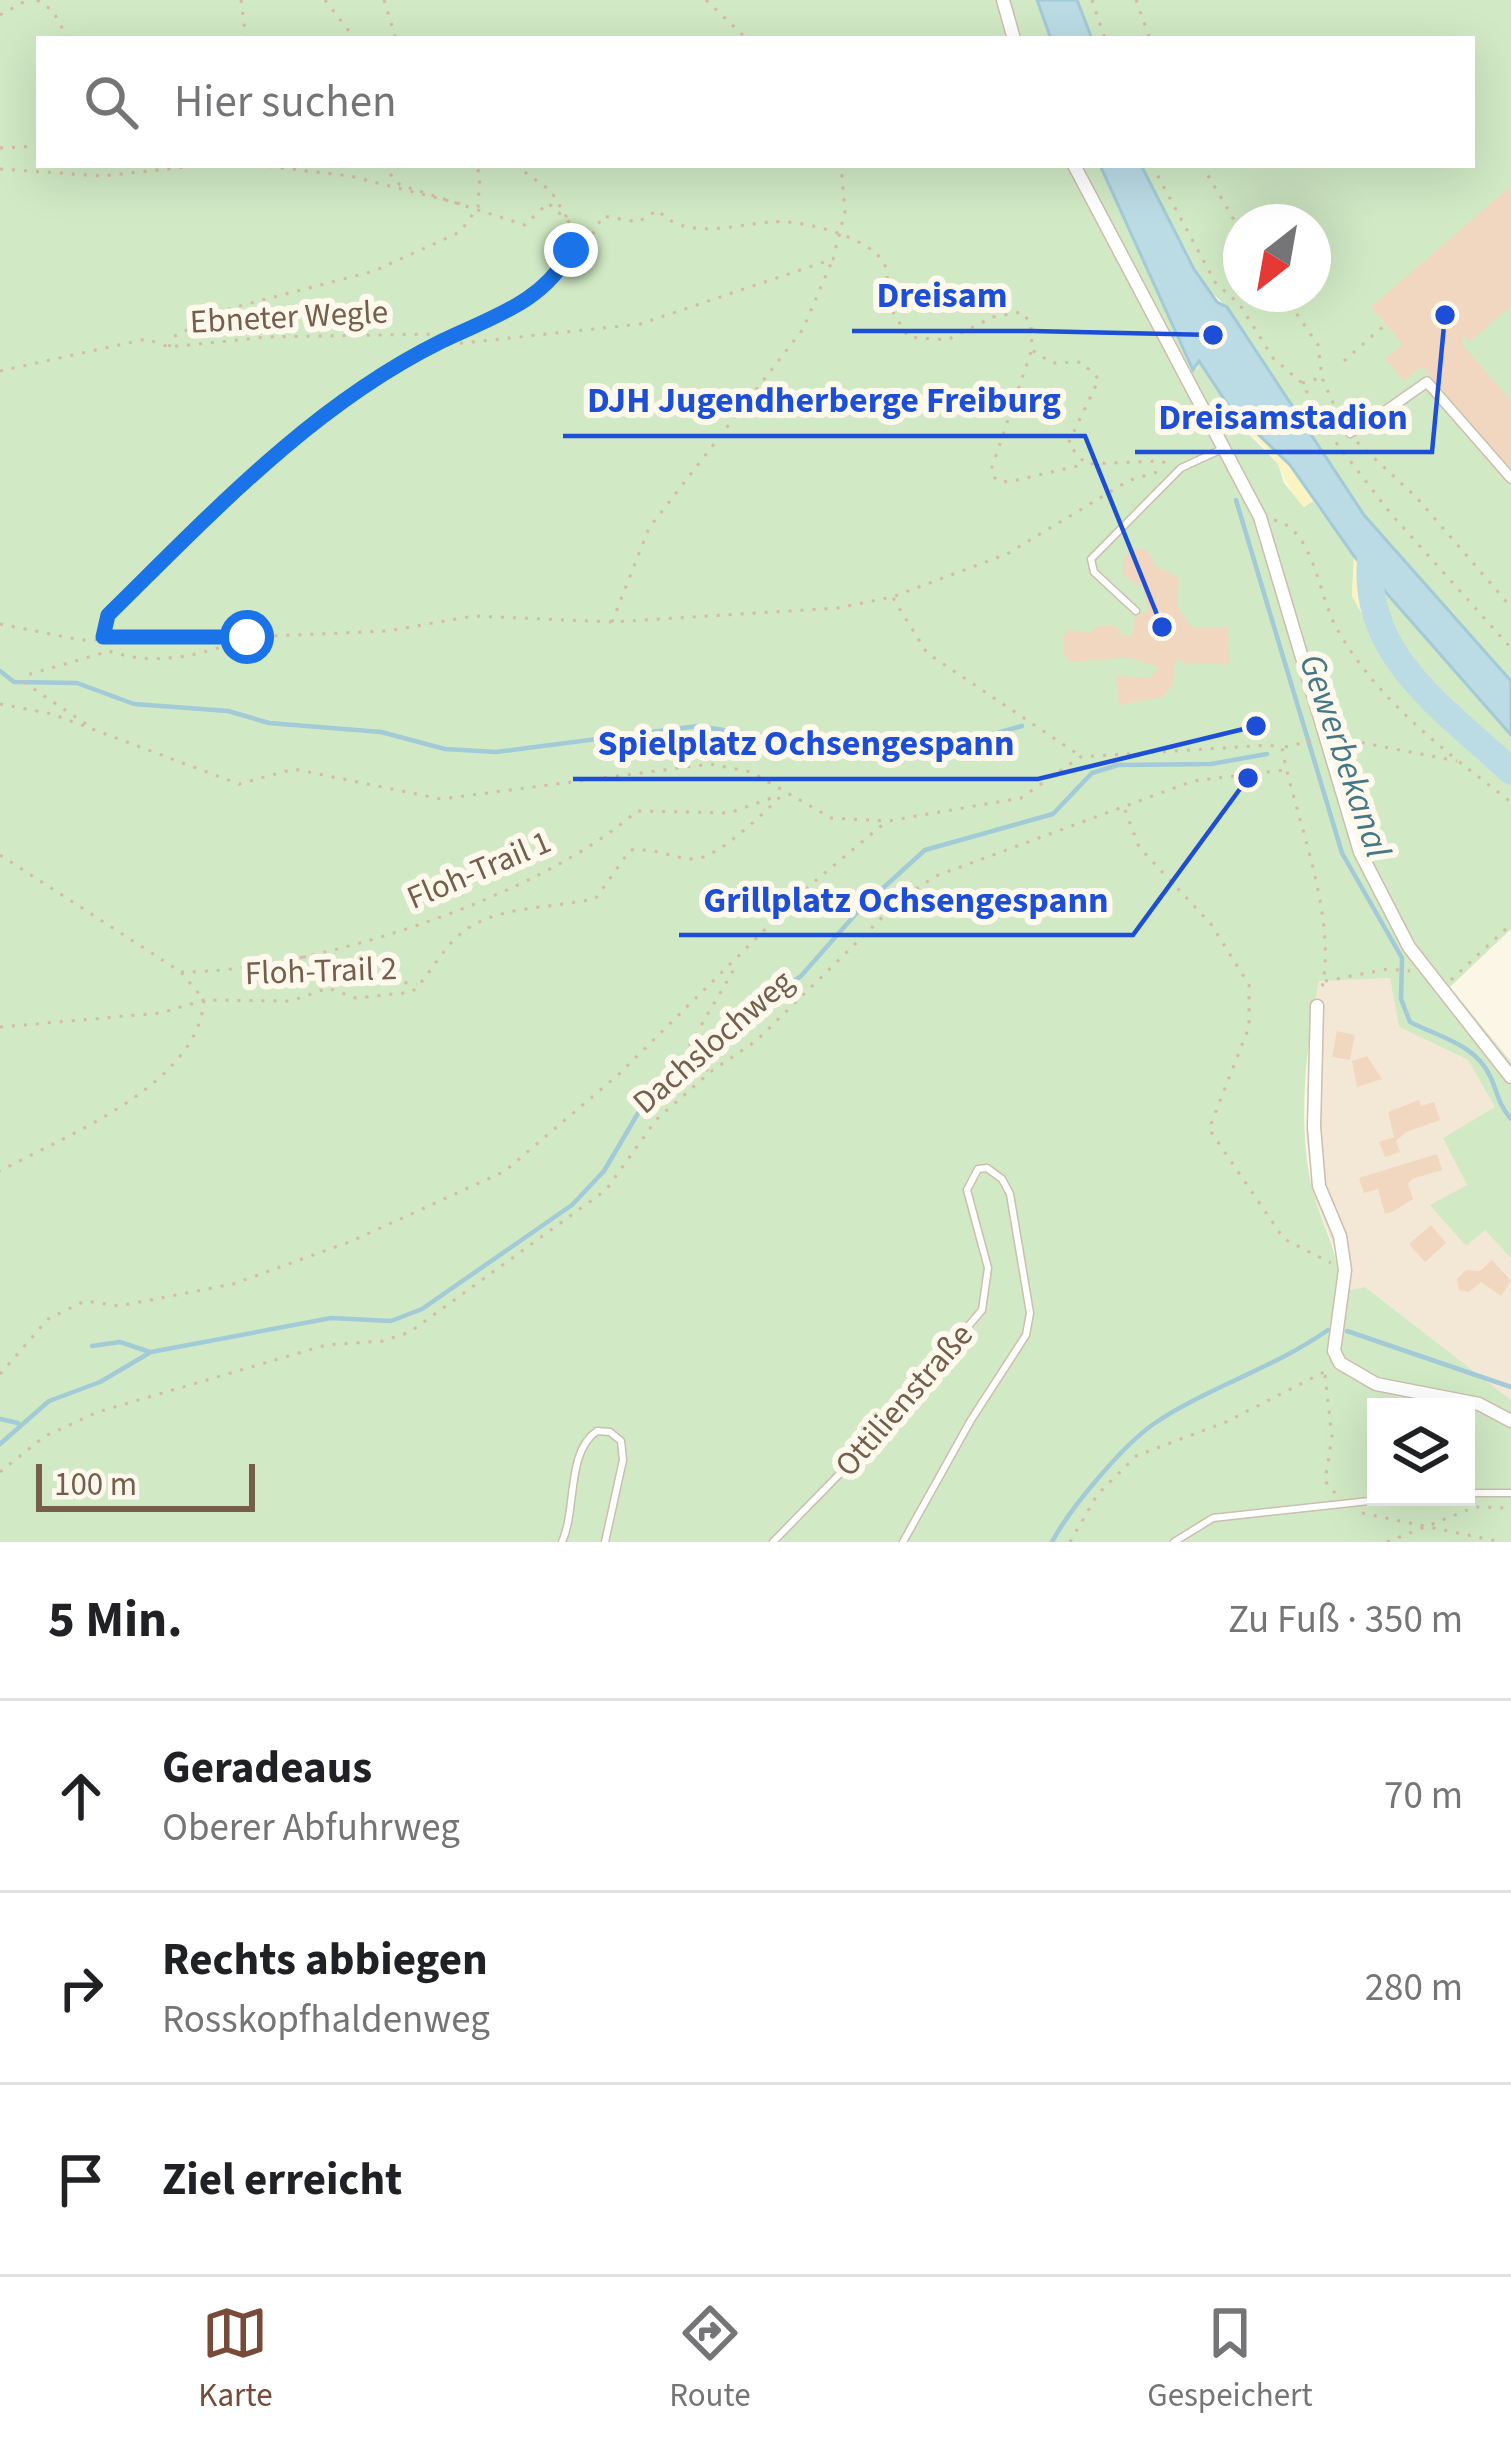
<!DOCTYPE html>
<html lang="de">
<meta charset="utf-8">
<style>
body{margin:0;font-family:"Source Sans 3",sans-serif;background:#f2f2f2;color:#202124}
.controls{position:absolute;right:36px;bottom:36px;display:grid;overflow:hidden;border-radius:0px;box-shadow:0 12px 48px #0002}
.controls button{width:108px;height:108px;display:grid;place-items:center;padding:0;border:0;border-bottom:3px solid #e0e0e0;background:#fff;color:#202124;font:60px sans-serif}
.compass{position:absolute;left:1223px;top:204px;width:108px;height:108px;border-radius:50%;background:#fff;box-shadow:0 12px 48px #0002;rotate:211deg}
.scale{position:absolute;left:36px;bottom:30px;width:219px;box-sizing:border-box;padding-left:12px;border:6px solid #755e4c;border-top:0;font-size:33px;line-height:42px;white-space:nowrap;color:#755e4c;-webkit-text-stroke:9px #fff9ed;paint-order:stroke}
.stop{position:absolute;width:36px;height:36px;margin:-27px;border:9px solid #1a73e8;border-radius:50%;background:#fff}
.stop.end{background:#1a73e8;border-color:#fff;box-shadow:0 3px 12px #0008}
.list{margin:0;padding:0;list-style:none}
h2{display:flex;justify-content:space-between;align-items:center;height:156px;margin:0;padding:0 48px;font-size:51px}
h2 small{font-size:39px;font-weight:400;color:#757577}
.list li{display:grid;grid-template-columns:78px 1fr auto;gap:36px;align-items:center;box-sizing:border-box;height:192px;padding:0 48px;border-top:3px solid #e0e0e0}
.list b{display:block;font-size:45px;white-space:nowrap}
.list p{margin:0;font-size:39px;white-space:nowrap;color:#757577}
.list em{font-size:39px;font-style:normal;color:#757577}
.icon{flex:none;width:66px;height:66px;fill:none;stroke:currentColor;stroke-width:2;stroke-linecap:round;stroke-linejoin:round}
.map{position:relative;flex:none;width:1511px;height:1542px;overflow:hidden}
.search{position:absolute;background:#fff;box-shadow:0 12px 48px #0002;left:36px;right:36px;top:36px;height:132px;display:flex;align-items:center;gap:30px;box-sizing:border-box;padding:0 42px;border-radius:0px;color:#757577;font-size:45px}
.sheet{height:732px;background:#fff}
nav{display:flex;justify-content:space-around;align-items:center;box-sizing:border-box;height:168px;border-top:3px solid #e0e0e0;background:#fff;font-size:33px;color:#757577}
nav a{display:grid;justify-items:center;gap:6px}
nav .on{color:#774b37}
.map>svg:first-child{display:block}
</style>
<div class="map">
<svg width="1511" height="1542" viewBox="0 0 1511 1542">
<rect width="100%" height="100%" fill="#fcf6e7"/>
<!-- residential -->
<path fill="#f3e8d5" d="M1390,978l9,49 69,33 28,47 -52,31 23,47 -2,61 20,-17 26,29v142l-146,-113 -25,6v-30l-26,-67 -8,-61 7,-121 6,-34z"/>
<!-- green -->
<path fill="#d1e9c5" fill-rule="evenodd" d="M0,0h1037l14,39h-1012v126h1061l97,205 2,-10 37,61 42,43 6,19 20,24 9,-6 41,55 -2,40 39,70 120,115v148l-61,58 61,75v196l-26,-28 -19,16 -36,-41 37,-20 -24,-47 52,-31 -27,-47 -69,-33 -9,-49 -71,3c-13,64 -23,150 -5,214 10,35 26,59 26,97l25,-5 146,113v142h-1511zM1376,1407h90v90h-90z
M1077,0h434v681l-147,-166 -137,-208 -22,-21 -64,-121h331v-126h-380zM1241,222h72v72h-72z
M1386,590l125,145v22c-53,-52 -107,-82 -134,-154z"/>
<!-- sand -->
<path fill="#faf3c2" d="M1228,405l62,60 23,36 -9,6c-14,-14 -17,-25 -25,-41 -13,-24 -39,-35 -51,-61z
M1354,556l32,34 -9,14c27,71 81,101 134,153v24l-120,-115 -39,-71z"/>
<!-- water -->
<path fill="#bbdbe5" stroke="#a2cad7" stroke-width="3" d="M1037,0h40l15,39h-41z
M1100,165h41l53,104 23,33 10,5 137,208 147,166v54l-157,-179 -64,-91 -62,-60 -29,-44 -6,9z"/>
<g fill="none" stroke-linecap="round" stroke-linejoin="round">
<!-- stream -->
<path stroke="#a2cad7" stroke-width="4.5" d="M1236,500l106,353 60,105 -1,41 9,23c29,15 65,22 80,54 8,17 8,28 21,43
M0,671l14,11 63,1 57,21 94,7 41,12 112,9 64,17 51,3 202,-26 63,10 129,5h77l55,-15
M712,1053l49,-49 40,-28 60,-68 64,-58 128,-36 39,-41 26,-8 93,-1 56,-10
M1347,1331l164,56
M92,1346l28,-4 30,10
M0,1419l18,4
M0,1444l49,-43 51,-19 51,-30 180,-34 60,3 31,-12 150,-104 32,-34 40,-68 29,-19
M1052,1542c18,-34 71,-97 103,-119 54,-36 119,-55 173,-93"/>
<!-- river -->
<path stroke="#bbdbe5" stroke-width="27" d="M1372,548c-17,104 72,160 139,223"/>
</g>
<!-- building -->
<path fill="#f1d7bf" d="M1511,186v120l-42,36 -5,-7 -2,9 49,57v69l-89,-104 -18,15 -19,-22 18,-15 -32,-37z
M1132,549l15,1 9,16 23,12 -2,28 15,22h36l1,35 -42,1 -8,-6 -6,8v18l-10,13 -44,8 -3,-29 34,2 9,-11 -30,-10 -58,5 -7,-7 -1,-16 5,-9 24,3 3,-6 19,-2 9,11 9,-1 3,-17 13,-8 -4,-21 -21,-14v-15z
M1337,1031l18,4 -5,25 -18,-3z
M1367,1056l15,23 -25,8 -5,-26z
M1419,1100l2,6 13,-4 6,18 -34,12 -10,9 4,11 -15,5 -6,-15 15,-5 -6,-25z
M1437,1154l5,16 -30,9 -4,5 5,15 -19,12 -9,3 -7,-25 -14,4 -5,-15z
M1431,1225l15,18 -21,19 -16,-18z
M1492,1260l19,21 -10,15 -20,-14 -12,10 -10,-2 -2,-11 9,-9 14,1z"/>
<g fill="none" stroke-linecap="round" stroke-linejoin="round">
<!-- service casing -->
<g stroke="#cdbead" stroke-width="9">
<path id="service" d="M1350,434l17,-10
M1136,611l-42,-39 -3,-13 90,-91 39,-18
M1466,1493h45
M562,1542c15,-33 4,-90 35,-111l13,1 11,9 2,19 -18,82
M773,1542l88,-90 121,-142 6,-42 -21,-78 11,-21 9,-1 15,11 8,15 20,119 -4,22 -55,85 -68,122
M1174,1542l39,-24 193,-21"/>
</g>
<!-- pedestrian casing -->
<g stroke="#cdbead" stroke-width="12">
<path id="pedestrian" d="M1367,424l60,-42 84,96"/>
</g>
<!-- minor casing -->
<g stroke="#cdbead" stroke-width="15">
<path id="minor" d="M1003,0l11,39
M1074,165l186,352 100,335 49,95 102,130
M1317,1006l-3,121 5,59 21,50 5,34 -11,81 6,12 36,21 103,20 32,17"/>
</g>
<!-- path -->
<path stroke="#d6bba2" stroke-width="3" stroke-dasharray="3 9" stroke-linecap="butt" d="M37,0l16,11 15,28
M241,0l5,39
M325,0l30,39
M384,0l12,39
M706,0l41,39
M1092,0l13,39
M1136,0l14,39
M0,15l27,-15
M0,148l39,-2
M257,165l93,11 111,28
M382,165l18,20 125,40 23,-22 41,37 14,-24 35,6 20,-12c27,31 76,15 112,12 30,-3 93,13 112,38 9,13 3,30 8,45 4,11 13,22 18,32l39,3 46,-23 29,-5 9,12 1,26 20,13 29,-1 18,17 -31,65 18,20 76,-3 8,6
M515,165l36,26 19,32
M1152,165l63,117 25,23 33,53 29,25 29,53 60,78 120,134
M1202,165l39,67
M0,169l102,7 104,-11
M1283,294l35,51 4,33 21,47
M169,347l4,-10 55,-28 146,-38 86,-39 18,-25 2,-34 -6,-8
M1031,352l-40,118 5,10 12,2 74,-17
M1344,361l42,-37
M0,371l146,-32 23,8 97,-10 171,-3 17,10 186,-20 193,-65 12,-47 -4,-47
M1302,383l18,-5
M1357,442l60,56 94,109
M1274,520c40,9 44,74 62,107 41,74 109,124 175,175
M893,598l34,55 152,102
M612,622l37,-94 154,-199 29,-68
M0,624l81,16 166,-3 140,-6 87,-15 138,6 226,-14 54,-11 115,-43 121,-73 36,-11
M241,639c-41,18 -89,27 -132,12l-6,-14 5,-22c72,-71 181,-191 266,-239 56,-31 196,-70 197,-143
M0,704l52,10 187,70 55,-15 147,30 269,-35 41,8 80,46 57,3 133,-23 59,-41 189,-12 13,3c14,74 57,169 39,245
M86,724l-61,-41 2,-8 79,-23
M1338,738l119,23
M1285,747l26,-6
M1125,810l14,37 72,77 38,61v42l-40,102 75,110 47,24
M0,855l181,117 23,28c-6,85 -137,135 -204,171
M303,957l23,-2 43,24 48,5
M181,972c131,0 359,-75 456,-161l92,2 48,-17
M1451,980l60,-56
M1325,981l63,-12 22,2
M0,1027l161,-14 43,-13 87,1 37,-13 28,10 56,-6c17,-16 26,-36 42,-52 35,-37 98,-30 142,-42l34,-48c31,-2 42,9 64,9 23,0 71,-47 89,-65
M708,1071l-22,-20 50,-85
M0,1374l48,-55 37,-18 34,5 114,-22 119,-43 153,-70 114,-97 189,-187 79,-66
M1325,1375l7,62 -7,44 10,12
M0,1472l45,-36 53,-24 228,-67 57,-4 27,-9 196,-142 50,-70 53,-47 48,-33 145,-142 34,-22 257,-95 91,-11
M1362,1513l139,29
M1070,1542l27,-47 39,-39 90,-34 102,-52
M1387,1542l88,-35 36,1"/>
<!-- service -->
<use href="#service" stroke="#fff" stroke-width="6"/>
<!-- pedestrian -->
<use href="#pedestrian" stroke="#fff" stroke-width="9"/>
<!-- minor -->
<use href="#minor" stroke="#fff" stroke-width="12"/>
</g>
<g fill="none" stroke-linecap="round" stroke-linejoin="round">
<!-- route -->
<path stroke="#1a73e8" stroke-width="15" d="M247,637h-144l5,-22c102,-100 203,-209 332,-273 51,-25 104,-39 131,-92"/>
</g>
<g text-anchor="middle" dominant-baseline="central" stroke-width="12" stroke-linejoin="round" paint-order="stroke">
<!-- street labels -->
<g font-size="33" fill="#755e4c" stroke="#fff9ed">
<text transform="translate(289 317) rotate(-3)">Ebneter Wegle</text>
<text transform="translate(479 870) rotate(-23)">Floh-Trail 1</text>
<text transform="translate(321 971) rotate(-2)">Floh-Trail 2</text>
<text transform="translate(713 1042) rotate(-41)">Dachslochweg</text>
<text transform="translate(904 1400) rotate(-49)">Ottilienstraße</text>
</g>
<!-- water labels -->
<g font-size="36" font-style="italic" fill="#467787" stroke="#fff9ed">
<text transform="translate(1345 756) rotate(71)">Gewerbekanal</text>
</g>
</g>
<!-- callouts -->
<path fill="none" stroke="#1d4ed8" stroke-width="4.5" d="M1213 335L1032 331H852M1162 627L1085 436H563M1445 315L1432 452H1135M1256 726L1038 779H573M1248 778L1133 935H679"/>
<g fill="#1d4ed8" stroke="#fff9ed" stroke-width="4.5">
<circle cx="1213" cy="335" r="12"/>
<circle cx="1162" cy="627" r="12"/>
<circle cx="1445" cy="315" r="12"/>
<circle cx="1256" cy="726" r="12"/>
<circle cx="1248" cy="778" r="12"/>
</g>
<g font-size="36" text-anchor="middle" font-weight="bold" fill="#1d4ed8" stroke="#fff9ed" stroke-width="12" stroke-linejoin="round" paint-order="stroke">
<text x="942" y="307">Dreisam</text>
<text x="824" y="412">DJH Jugendherberge Freiburg</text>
<text x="1283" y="429">Dreisamstadion</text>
<text x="806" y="755">Spielplatz Ochsengespann</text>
<text x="906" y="912">Grillplatz Ochsengespann</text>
</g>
</svg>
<div class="controls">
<button><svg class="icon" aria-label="layers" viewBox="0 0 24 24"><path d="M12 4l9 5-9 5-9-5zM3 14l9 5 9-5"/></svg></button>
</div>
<svg class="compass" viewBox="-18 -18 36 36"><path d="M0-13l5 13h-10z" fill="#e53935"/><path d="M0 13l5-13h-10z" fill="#757577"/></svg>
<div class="scale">100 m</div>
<div class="stop" style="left:247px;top:637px"></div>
<div class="stop end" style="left:571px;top:250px"></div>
<div class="search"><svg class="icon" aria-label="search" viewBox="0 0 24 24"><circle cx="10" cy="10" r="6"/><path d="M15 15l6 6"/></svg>Hier suchen</div>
</div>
<section class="sheet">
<h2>5 Min.<small>Zu Fuß · 350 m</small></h2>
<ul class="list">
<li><svg class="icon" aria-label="ahead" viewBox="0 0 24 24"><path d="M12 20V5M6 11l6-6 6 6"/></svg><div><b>Geradeaus</b><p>Oberer Abfuhrweg</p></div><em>70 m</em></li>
<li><svg class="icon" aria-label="right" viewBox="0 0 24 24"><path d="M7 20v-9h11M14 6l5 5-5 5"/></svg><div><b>Rechts abbiegen</b><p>Rosskopfhaldenweg</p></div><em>280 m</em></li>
<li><svg class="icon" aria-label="arrive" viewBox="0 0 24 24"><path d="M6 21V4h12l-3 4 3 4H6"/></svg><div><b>Ziel erreicht</b></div></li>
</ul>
</section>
<nav>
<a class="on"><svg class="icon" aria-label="map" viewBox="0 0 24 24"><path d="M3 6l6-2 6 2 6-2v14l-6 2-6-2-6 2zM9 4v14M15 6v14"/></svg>Karte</a>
<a><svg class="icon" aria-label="directions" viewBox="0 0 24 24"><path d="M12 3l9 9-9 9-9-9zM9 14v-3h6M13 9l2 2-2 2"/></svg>Route</a>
<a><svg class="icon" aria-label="saved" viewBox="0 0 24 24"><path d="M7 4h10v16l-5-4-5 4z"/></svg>Gespeichert</a>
</nav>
